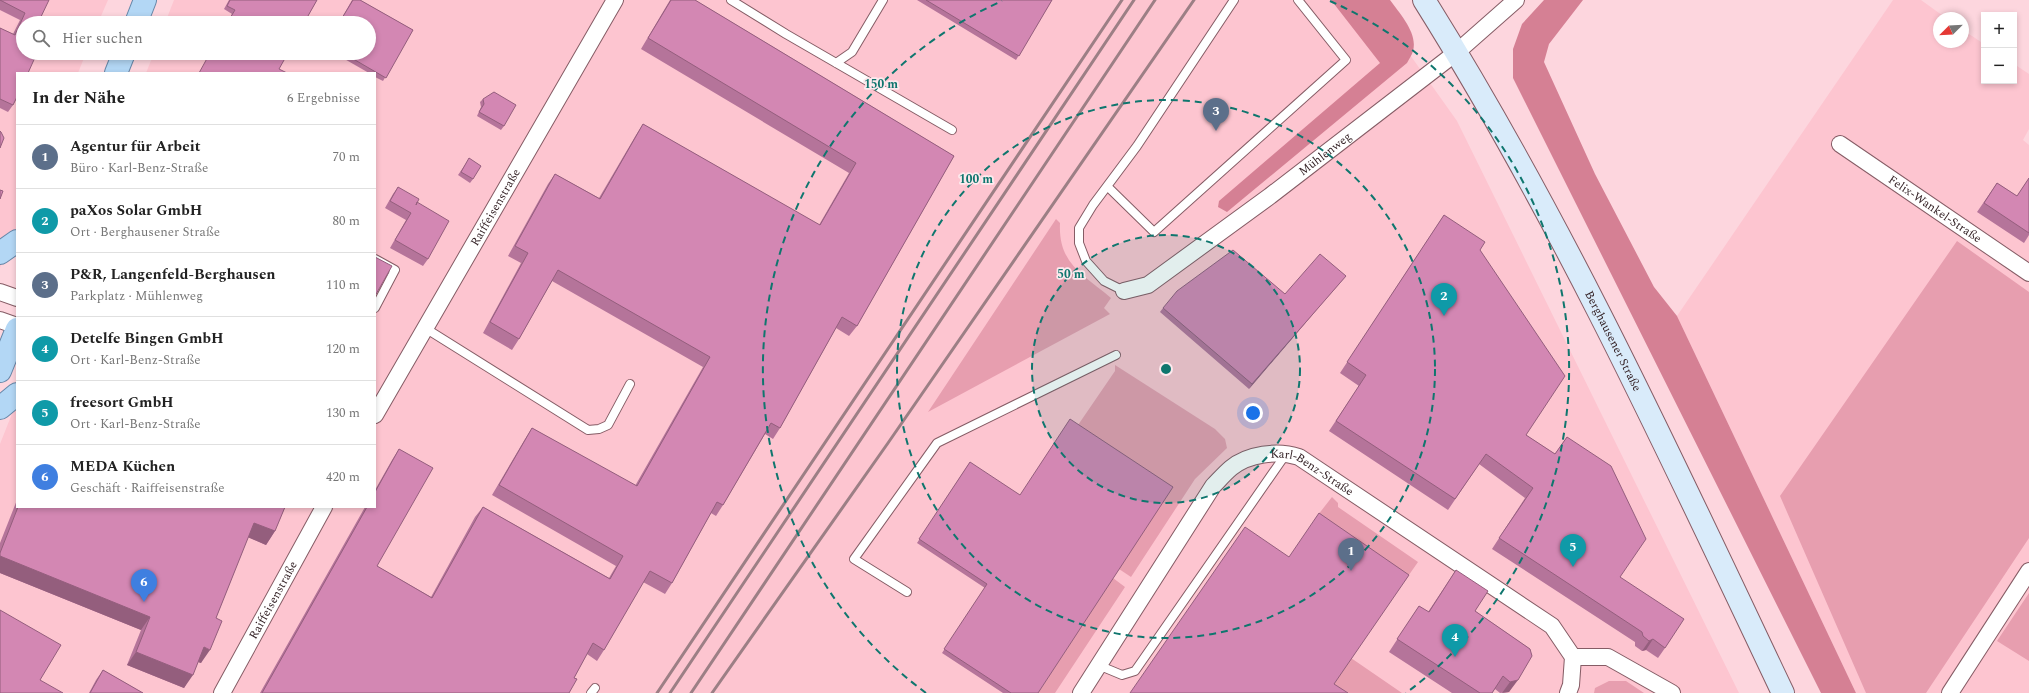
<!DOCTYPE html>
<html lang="de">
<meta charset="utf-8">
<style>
body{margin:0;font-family:Spectral,serif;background:#f2f2f2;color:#222}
.controls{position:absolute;right:12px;top:12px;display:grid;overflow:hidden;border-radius:0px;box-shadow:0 2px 6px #0003}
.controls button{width:36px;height:36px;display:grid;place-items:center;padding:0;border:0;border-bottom:1px solid #e0e0e0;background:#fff;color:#222;font:20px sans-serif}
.compass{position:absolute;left:1933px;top:12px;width:36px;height:36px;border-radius:50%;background:#fff;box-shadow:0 2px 6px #0003;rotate:246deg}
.you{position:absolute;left:1253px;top:413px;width:14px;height:14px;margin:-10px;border:3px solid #fff;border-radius:50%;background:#1a73e8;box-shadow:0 0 0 6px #1a73e833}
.badge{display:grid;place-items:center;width:26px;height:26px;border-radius:50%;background:#0f766e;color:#fff;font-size:13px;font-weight:700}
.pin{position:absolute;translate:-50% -33px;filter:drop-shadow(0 1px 2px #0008)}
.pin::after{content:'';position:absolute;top:21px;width:14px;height:12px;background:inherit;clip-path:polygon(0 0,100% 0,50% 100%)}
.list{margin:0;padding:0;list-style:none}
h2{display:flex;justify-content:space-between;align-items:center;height:52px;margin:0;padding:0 16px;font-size:17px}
h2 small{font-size:13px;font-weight:400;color:#767676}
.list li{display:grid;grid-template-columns:26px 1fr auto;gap:12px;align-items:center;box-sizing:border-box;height:64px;padding:0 16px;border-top:1px solid #e0e0e0}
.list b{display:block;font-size:15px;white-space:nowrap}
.list p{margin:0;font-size:13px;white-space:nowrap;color:#767676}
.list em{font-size:13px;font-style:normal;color:#767676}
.icon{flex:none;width:22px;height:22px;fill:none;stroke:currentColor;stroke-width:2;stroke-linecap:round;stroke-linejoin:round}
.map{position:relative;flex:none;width:2029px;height:693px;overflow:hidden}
.search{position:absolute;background:#fff;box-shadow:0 2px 6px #0003;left:16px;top:16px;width:360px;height:44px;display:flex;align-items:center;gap:10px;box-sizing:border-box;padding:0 14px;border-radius:22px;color:#767676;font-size:15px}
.panel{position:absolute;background:#fff;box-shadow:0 2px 6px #0003;left:16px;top:72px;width:360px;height:436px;border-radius:0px}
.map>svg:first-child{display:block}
</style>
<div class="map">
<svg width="2029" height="693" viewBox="0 0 2029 693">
<rect width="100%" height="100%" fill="#fdd6de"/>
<!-- built -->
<path fill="#fdc5d0" d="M0,0h108l-10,23h-75v30h63l-8,20h-61v153l-17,42z
M174,0h1197l86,121 282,572h-1739v-249l17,-43v106h358v-434h-229l8,-20h215v-30h-204z
M1893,0h28l25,18h-7v24h24v-12l21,14v37h30v-17l15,10v55l-6,11 6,5v548h-173l-179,-377z"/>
<!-- green -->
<path fill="#e79eaf" d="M1056,219l4,4c-2,41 23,51 51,75l-7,10 6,6 -182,98z
M1957,241l72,51v246l-103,155h-60l-86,-197z
M1115,365l100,64 10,10 2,9 -32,31 -64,98 -12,-8 -43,-141 39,-57z
M1332,497l6,6v4l80,55 -14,20 -90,-62z
M1113,578l12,9 -70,106h-17z
M2029,593v68l-32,-20z
M1351,658l51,35h-75z
M1609,681h17l18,12h-50l1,-5z"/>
<!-- forest -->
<path fill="#d58094" d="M1331,0h59c10,14 28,33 23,51 -1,4 -4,8 -6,12l-180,149 -9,-5 1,-6 161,-138z
M1544,0h39l-34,44 -5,18 51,112 59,113 23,29 179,377h-35l-308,-615v-29l9,-25z"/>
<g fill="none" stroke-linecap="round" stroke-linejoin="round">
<!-- lane casing -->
<g stroke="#855c65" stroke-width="10">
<path id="lane" d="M731,0l55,34 166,96
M836,63l16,-11 31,-52
M1108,187l46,45 192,-172 -48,-60
M375,259l20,11 -20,38
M1124,291l-20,-10 -18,-20 -7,-18v-15l14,-23 44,-59 97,-146
M425,328l163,102 11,-1 9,-4 22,-41
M907,592l-53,-33 83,-116 179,-88
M1098,665l24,10 13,-4 151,-217
M591,693l4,-5"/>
</g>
<!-- street casing -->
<g stroke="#855c65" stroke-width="18">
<g id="street">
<path id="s1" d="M1840,144l189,129"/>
<path id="s2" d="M1124,291l24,-6 122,-89 187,-144 59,-52"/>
<path d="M0,292l17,6"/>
<path d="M0,320l17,6"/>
<path id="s3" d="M375,415l240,-415"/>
<path d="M1573,657h35l64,36"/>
<path id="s4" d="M222,693l102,-186"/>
<path id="s5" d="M1081,693l132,-207c6,-6 11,-12 18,-18 17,-14 46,-18 68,-11l253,169 21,31 -2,28 -3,8"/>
<path d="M1950,693l79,-122"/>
</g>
</g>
<!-- secondary casing -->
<g stroke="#855c65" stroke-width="24">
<g id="secondary">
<path id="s6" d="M1424,0c138,220 248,459 359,693"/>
</g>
</g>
<!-- primary casing -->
<g stroke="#6687a8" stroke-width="24">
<path id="primary" d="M136,23l9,-23
M116,73l8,-20
M0,253l17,-12
M0,371l17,-42
M0,408l17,-14"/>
</g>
<!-- lane -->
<use href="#lane" stroke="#fff" stroke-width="8"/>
<!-- street -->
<use href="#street" stroke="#fff" stroke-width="16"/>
<!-- secondary -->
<use href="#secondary" stroke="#d9ebfa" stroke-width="22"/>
<!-- primary -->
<use href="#primary" stroke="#b3d7f5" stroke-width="22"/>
<!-- rail -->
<path stroke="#9c7f85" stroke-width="3" d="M657,693l465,-693
M670,693l464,-693
M691,693l464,-693
M712,693l176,-250 306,-443"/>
</g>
<!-- wall -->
<path fill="#b5749a" d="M0,0h49l-26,23 -10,82 -5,7 -8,-4v-80l13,6 7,-14 -20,-10z
M229,0h88l-13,23h-77l5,-9 -8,-5z
M352,0h8l53,30 -30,51 -8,-4v-4h-6l-35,-20h35v-30h-30z
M670,0h25l259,156 -97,170 -8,10 -13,-8 -56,100 -7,11 -8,-5 -42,71 -7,11 -5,-3 -39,70 -7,11 -22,-12 -39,68 -7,11 -10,-7 -13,24 -5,15h-309l105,-186h10v-17l17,-30 7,-11 -22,117 54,31 44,-80 8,-10 126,71 7,-12 -124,-71 33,-56 7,-11 103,58 68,-119 -151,-86 -33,58 -7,11 -29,-17 38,-70 -13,-7 40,-72 7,-10 44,24 37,-63 7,-11 176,101 30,-52 -208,-124z
M917,0h135l-36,60z
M483,99l21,27 -3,4 -24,-14 4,-9 -1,-5z
M467,162l6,17 -3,4 -12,-8z
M2029,178v57l-5,8 -47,-31 20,-29 20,13z
M398,187l19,15 11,57 -5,7 -33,-18 16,-28 -21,-12 8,-14z
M1444,215l36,35 46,185 29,19 12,-17 53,140 45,71 -7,10 -12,-8 -4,1 -7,-5v-4l-143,-93 33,-51 -46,-34 -31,46 -119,-79 30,-45 -19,-13z
M1342,280l-93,109 -89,-77 3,-4 122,-14z
M970,462l68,231h-35l-61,-40 43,-65 -68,-45z
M17,500v7h268l-10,24 -9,14 -18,-8 -32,81 -15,45 -3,-1 -14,26 -57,-23 14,-35 -141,-57v-30z
M1456,570l19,41 55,38 -21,43 -9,1 -5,-4 -3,4h-40l-63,-41 30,-46 9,6z
M103,670l40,23h-54l7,-13z"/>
<!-- shaded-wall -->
<path fill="#945e7d" d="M1346,276l-4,4 -93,109 3,-5z
M254,523l21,8 -9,14 -21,-9z
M0,556l150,61 -9,13 -141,-57z
M1653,639l-7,11 -4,1 7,-10z
M204,647l6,3 -9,13 -6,-2z
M136,652l57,23 -9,13 -57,-23z
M1518,680l-9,12 -7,1 8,-11z"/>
<!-- building -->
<path fill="#d387b3" stroke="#945e7d" d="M0,0h49l-11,23h-15v30h14l-9,20h-11v24l-4,8 -13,-6v-71l15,7 10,-22z
M230,0h87l-13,23h-77l8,-13 -8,-4z
M353,0h7l53,30 -27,48 -43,-25h26v-30h-30z
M671,0h24l259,156 -97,170 -15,-9 -62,111 -9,-5 -48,82 -6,-3 -45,81 -22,-12 -46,79 -11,-7 -19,35 3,1 -8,14h-307l105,-186h8v-15l24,-43 34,19 -56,98 55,32 51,-91 127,72 13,-23 -124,-71 33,-57 105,58 73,-129 -152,-87 -39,69 -29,-17 38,-69 -13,-7 40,-72 45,25 43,-75 177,101 36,-62 -208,-125z
M926,0h126l-33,56z
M210,53h78l-9,16 8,4h-88z
M494,92l22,13 -12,21 -25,-14 5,-8 -1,-5z
M0,131l1,1 3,6 -4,10z
M469,158l12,8 -8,13 -12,-7z
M2029,178v55l-45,-30 13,-20 20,13z
M398,187l21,12 -3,6 1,-3 32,19 -21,38 -33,-19 16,-27 -21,-12z
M0,190l3,1 -3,8z
M1444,215l41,27 -5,8 85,126 -39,59 29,19 12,-17 44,29 35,73 -26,38 64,42 -19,29 -12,-9 -4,2 -6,-5 -1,-4 -143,-94 34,-50 -47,-34 -31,45 -119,-78 30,-46 -19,-13z
M1233,250l52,44 35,-40 26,22 -94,108 -89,-76 14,-17z
M375,257l17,9 -17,30z
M1070,419l103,68 -135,206h-27l-67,-44 43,-65 -68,-45 51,-77 50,33z
M18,507h267l-10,24 -21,-8 -38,95 6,3 -12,29 -6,-3 -11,28 -57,-23 14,-35 -150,-61v-3z
M1319,513l90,62 -75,109 14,9h-218l115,-166 44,30z
M1456,570l32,21 -13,20 55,38 2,7 -14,24 -8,2 -7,-6 -11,17h-12l-83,-54 22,-33 10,6z
M0,610l61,35 -21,35 23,13h-63z
M103,670l40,23h-53z"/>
<!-- distance rings -->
<circle cx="1166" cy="369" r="134" fill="#0f766e" fill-opacity=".12"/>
<g fill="none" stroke="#0f766e" stroke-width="2" stroke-dasharray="7 5">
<circle cx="1166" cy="369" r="134"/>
<circle cx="1166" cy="369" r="269"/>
<path d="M926 693A403 403 0 0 1 1002 1M1330 1A403 403 0 0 1 1406 693"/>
</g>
<g text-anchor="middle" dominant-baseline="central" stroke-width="3.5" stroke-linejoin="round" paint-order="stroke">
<!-- street labels -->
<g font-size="12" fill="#352327" stroke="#fde9ed">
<text stroke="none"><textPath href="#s2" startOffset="245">Mühlenweg</textPath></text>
<text stroke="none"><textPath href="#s3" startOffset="240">Raiffeisenstraße</textPath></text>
<text stroke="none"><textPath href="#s1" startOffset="115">Felix-Wankel-Straße</textPath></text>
<text stroke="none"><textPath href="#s6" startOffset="390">Berghausener Straße</textPath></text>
<text stroke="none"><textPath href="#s5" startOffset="360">Karl-Benz-Straße</textPath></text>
<text stroke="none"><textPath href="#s4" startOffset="106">Raiffeisenstraße</textPath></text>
</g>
</g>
<circle cx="1166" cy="369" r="6" fill="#0f766e" stroke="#fde9ed" stroke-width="2"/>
<g font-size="12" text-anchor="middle" font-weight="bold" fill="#0f766e" stroke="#fde9ed" stroke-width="3.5" stroke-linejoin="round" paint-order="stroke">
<text x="881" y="88">150 m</text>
<text x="976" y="183">100 m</text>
<text x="1071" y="278">50 m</text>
</g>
</svg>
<div class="controls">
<button>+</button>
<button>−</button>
</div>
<svg class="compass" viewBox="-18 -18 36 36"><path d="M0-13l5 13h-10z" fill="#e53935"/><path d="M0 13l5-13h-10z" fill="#767676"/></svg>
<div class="you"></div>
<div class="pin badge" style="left:1351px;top:571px;background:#5c6f8a">1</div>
<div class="pin badge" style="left:1444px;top:316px;background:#0f9aa8">2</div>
<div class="pin badge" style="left:1216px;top:131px;background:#5c6f8a">3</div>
<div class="pin badge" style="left:1455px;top:657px;background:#0f9aa8">4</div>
<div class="pin badge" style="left:1573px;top:567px;background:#0f9aa8">5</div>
<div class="pin badge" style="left:144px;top:602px;background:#3f7fe0">6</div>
<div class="search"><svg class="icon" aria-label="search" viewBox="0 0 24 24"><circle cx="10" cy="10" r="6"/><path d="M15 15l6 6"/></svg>Hier suchen</div>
<section class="panel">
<h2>In der Nähe<small>6 Ergebnisse</small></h2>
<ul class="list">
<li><span class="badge" style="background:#5c6f8a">1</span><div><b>Agentur für Arbeit</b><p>Büro · Karl-Benz-Straße</p></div><em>70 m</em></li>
<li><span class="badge" style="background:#0f9aa8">2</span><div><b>paXos Solar GmbH</b><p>Ort · Berghausener Straße</p></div><em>80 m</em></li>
<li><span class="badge" style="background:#5c6f8a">3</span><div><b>P&amp;R, Langenfeld-Berghausen</b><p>Parkplatz · Mühlenweg</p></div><em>110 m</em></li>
<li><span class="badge" style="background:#0f9aa8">4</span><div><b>Detelfe Bingen GmbH</b><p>Ort · Karl-Benz-Straße</p></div><em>120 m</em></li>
<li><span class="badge" style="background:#0f9aa8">5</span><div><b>freesort GmbH</b><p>Ort · Karl-Benz-Straße</p></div><em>130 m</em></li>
<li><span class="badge" style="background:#3f7fe0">6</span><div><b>MEDA Küchen</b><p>Geschäft · Raiffeisenstraße</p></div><em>420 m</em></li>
</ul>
</section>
</div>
